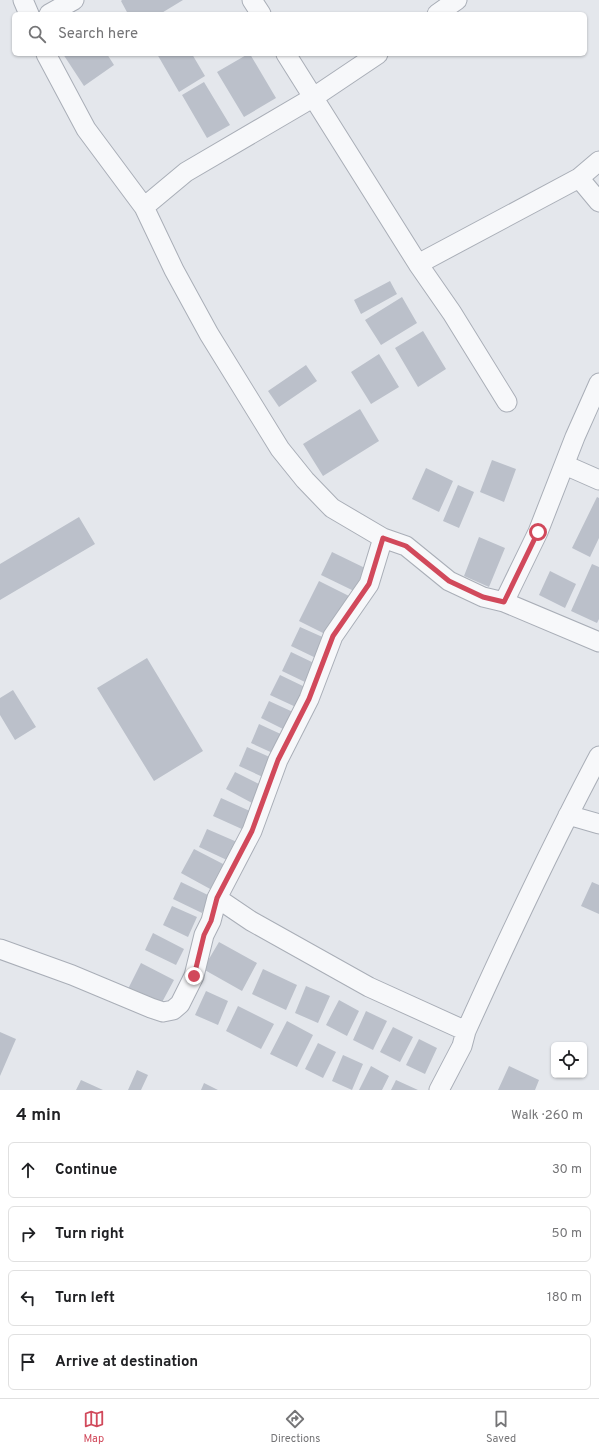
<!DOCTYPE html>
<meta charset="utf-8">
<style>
body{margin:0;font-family:Overpass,sans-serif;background:#f6f6f6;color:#202124}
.controls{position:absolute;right:12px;bottom:12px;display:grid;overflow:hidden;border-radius:6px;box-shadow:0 1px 3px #0004}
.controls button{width:36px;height:36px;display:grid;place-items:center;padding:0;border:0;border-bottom:1px solid #e0e0e0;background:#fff;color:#202124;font:20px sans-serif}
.stop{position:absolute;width:12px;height:12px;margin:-9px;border:3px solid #d1495b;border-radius:50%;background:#fff}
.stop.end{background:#d1495b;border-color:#fff;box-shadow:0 1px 4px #0008}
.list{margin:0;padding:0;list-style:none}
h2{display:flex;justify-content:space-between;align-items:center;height:52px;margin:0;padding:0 16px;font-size:17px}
h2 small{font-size:13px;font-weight:400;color:#757577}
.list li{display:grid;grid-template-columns:26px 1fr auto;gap:12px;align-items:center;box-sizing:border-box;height:56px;margin:0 8px 8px;padding:0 8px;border:1px solid #e0e0e0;border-radius:6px}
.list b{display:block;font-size:15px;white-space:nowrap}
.list em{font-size:13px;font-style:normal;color:#757577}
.icon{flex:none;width:22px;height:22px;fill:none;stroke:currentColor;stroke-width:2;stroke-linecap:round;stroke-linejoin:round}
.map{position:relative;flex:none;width:599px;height:1090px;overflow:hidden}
.search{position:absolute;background:#fff;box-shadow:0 1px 3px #0004;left:12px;right:12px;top:12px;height:44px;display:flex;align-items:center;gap:10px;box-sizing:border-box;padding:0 14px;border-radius:6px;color:#757577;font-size:15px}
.sheet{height:308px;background:#fff}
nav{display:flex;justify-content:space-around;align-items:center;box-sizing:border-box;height:56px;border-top:1px solid #e0e0e0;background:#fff;font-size:11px;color:#757577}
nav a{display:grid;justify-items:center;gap:2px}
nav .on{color:#d1495b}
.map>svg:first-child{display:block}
</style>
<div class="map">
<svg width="599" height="1090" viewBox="0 0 599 1090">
<rect width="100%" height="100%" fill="#e4e7ec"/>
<!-- building -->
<path fill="#bbc0ca" d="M122,0h61l-23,14h-32l-7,-13z
M63,54h44l7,11 -30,21z
M157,54h35l13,22 -26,16z
M248,54h2l26,44 -32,19 -27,-45z
M204,82l26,43 -23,13 -25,-43z
M390,281l7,13 -36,20 -7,-14z
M402,297l15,26 -36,22 -16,-25z
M423,331l23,38 -28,18 -23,-39z
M379,354l20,33 -28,17 -20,-32z
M306,365l11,16 -38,26 -11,-16z
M360,409l19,32 -56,35 -20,-32z
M492,460l24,9 -12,33 -24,-10z
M426,468l27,13 -14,31 -27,-13z
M458,485l16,7 -15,36 -16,-7z
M597,497l2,1v40l-9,19 -18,-9z
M79,517l16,27 -95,56v-36z
M479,537l26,11 -16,39 -25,-11z
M332,552l33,16 -11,23 -33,-16z
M592,564l7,3v52l-2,4 -26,-12z
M550,571l26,13 -11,24 -26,-13z
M319,581l30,15 -20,40 -30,-15z
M300,627l27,12 -9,20 -27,-13z
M291,652l25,12 -9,19 -25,-12z
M147,658l56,93 -49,30 -57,-93z
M280,675l27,13 -9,20 -28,-13z
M13,690l23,37 -21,13 -15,-25v-17z
M269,701l24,11 -8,18 -24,-12z
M259,724l26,12 -8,19 -26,-12z
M247,747l27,12 -9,19 -26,-12z
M235,772l26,13 -9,18 -26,-14z
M221,798l31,14 -8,18 -31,-14z
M207,829l30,13 -8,19 -30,-14z
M194,849l31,16 -13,25 -31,-17z
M181,882l29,14 -8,17 -29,-14z
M592,882l7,3v29l-18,-8z
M172,906l25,11 -9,20 -25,-12z
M153,933l31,16 -8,16 -31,-15z
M219,942l38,21 -15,28 -39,-22z
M141,963l33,17 -14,26 -32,-17z
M263,969l34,16 -11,25 -34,-16z
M306,986l24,10 -12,27 -23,-10z
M206,991l22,10 -10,24 -23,-10z
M339,1000l20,11 -12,25 -21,-11z
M238,1006l36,18 -13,25 -35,-18z
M366,1011l21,10 -14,29 -20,-10z
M287,1021l26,14 -16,32 -27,-13z
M393,1027l20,10 -13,25 -20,-10z
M0,1032l16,7 -16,37z
M419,1039l18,9 -12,26 -19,-9z
M318,1043l18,9 -13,26 -18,-9z
M343,1055l20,9 -11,26 -20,-9z
M371,1066l18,10 -7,14h-23z
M509,1066l30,14 -4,10h-37z
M137,1070l11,5 -7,15h-13z
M81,1080l22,10h-27z
M396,1080l22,10h-27z
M204,1083l14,7h-17z"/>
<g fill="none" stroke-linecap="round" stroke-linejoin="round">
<!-- street casing -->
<g stroke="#a9aeb7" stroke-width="21">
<path id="street" d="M23,0l6,14
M252,0l9,14
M49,14l25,-14
M437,14l20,-14
M46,54l40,75 58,78 30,63 35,64 71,115 25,31 27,28 51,30 23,8 43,35 34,16 21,5 95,40
M286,54l132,210 34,49 55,89
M579,178l20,24
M144,207l42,-35 128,-75 64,-43
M418,264l161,-86 20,-17
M565,465l34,15
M504,602l34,-70 37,-95 24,-54
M568,815l31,9
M217,898l34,23 118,66 97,44
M0,949l72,26 79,33 12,4 10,-2 7,-6 14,-28 10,-41 7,-14 6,-23 35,-67 26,-71 31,-61 24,-63 36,-52 14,-46
M439,1090l23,-44 4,-15c42,-93 85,-185 133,-275"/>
</g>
<!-- street -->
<use href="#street" stroke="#f7f8fa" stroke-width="19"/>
</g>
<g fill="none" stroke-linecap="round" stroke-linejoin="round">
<!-- route -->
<path stroke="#d1495b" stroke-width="5" d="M194,976l10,-41 7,-14 6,-23 35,-67 26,-71 31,-61 24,-63 36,-52 14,-46 23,8 43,35 34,16 21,5 34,-70"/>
</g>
</svg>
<div class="controls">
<button><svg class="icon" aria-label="locate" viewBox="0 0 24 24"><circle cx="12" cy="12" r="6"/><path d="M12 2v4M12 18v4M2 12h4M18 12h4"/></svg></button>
</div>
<div class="stop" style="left:538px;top:532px"></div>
<div class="stop end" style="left:194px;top:976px"></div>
<div class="search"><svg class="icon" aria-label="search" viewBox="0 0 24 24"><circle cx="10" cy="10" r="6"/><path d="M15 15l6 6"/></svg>Search here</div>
</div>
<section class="sheet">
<h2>4 min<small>Walk · 260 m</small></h2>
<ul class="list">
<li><svg class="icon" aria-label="ahead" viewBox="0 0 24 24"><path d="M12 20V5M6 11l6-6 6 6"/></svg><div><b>Continue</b></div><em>30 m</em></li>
<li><svg class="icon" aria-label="right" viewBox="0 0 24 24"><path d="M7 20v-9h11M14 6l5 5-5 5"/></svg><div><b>Turn right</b></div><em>50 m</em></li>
<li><svg class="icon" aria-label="left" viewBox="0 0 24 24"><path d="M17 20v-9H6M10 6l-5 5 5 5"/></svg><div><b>Turn left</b></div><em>180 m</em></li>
<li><svg class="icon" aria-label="arrive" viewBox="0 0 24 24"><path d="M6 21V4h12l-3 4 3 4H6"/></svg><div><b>Arrive at destination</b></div></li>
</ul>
</section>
<nav>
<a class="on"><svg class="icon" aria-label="map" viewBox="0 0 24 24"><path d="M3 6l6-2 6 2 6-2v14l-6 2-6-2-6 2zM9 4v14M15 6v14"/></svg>Map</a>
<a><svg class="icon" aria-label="directions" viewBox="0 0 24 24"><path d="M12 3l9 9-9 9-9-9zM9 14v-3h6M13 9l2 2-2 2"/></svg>Directions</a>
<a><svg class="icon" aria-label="saved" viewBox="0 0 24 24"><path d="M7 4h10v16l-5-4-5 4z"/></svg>Saved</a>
</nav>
